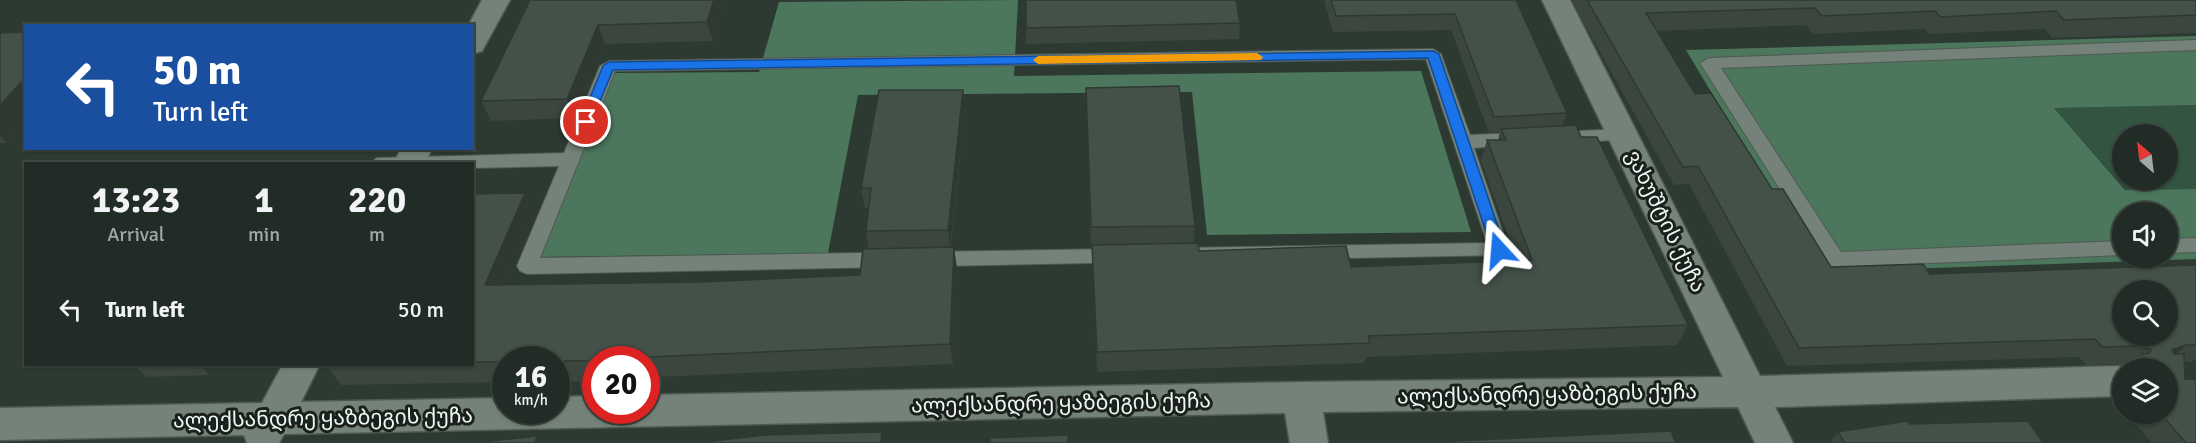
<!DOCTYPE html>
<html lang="en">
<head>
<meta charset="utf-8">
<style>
  :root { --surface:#222c26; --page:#2e3832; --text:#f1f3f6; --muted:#a2a7a7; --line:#3f4843 }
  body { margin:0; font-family:Signika,"Noto Sans Georgian",sans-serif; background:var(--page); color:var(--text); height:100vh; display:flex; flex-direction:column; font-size:22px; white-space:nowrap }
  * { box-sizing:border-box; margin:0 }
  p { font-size:20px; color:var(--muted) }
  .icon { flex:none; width:33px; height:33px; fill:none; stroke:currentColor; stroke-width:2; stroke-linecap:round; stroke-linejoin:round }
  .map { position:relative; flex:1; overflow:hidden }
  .drawer { position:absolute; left:24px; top:162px; width:450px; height:204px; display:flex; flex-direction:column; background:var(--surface); border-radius:0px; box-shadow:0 2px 4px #0004,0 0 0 2px var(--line) }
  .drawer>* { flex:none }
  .guide { position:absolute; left:24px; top:24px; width:450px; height:126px; border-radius:0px; box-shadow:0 2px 4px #0004,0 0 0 2px var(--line); background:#1a4fa0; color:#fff; overflow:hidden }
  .needle { width:39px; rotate:332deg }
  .fabs { position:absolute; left:2112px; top:124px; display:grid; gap:12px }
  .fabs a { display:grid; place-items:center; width:66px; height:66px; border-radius:50%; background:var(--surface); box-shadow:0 2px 4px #0004,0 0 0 2px var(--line); font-size:30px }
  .speed { position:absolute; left:492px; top:346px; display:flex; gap:12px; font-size:30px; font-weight:700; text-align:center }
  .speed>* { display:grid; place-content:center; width:78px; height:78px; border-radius:50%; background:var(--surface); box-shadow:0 2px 4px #0004,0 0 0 2px var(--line); line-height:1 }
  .speed small { font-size:15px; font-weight:400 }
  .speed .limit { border:9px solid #d22; background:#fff; color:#111 }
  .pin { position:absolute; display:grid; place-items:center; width:51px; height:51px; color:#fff; margin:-26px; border:3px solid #fff; border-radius:50%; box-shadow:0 2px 6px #0007 }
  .me { position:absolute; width:66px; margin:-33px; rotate:341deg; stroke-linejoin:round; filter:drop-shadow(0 0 4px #0008) }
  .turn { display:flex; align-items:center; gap:21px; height:126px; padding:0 30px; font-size:27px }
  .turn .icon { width:78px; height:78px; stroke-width:2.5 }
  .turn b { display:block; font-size:42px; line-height:51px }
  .eta { display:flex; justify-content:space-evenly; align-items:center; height:102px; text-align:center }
  .eta b { font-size:36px; font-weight:800; line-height:42px }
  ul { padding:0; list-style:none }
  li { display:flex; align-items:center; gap:18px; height:90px; padding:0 30px }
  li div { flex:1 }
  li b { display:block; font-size:22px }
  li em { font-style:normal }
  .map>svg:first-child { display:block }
</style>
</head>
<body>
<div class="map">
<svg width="2196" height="443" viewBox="0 0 2196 443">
  <rect width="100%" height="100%" fill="#2d3a32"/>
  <path fill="#325440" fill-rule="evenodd" d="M2196 105V189L2126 190 2054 108ZM2122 135H2168V180H2122Z"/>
  <path fill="#4c775d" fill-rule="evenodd" d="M1018 0 1014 76 1421 71 1471 232 1207 235 1192 92 858 95 828 253 537 257 612 73 759 72 779 2Z
    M2196 36V105L2054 108 2125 190 2196 189V259L1819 272 1686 50ZM2122 213H2168V258H2122Z"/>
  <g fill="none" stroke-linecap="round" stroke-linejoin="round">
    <defs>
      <path id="lane" d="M2196 40V50L1721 68 1841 252 2122 241V255L1835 267 1828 265 1700 63 1709 58Z
        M1433 49 1441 54 1470 135 1514 133 1520 135 1523 139 1520 143 1514 145 1474 148 1509 250 1506 255 527 274 520 271 517 266 559 166 472 168V164H368L377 158 564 153 600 66 609 61ZM1426 59 1487 243 540 258 615 71Z
        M1623 129 1632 135 1629 139 1555 144 1549 142 1546 138 1549 134 1555 132Z
        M2196 238V252L2168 253V239Z"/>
      <path id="street" d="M482 0H510L482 51 472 54V26H468Z
        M1542 0H1570L1760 376 2122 366 2131 369H2122V396L1775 407 1793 443H1755L1738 407 1323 412 1328 443H1290L1285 413 284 434 279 443H247L244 435 0 440V408L262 403 283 364H320L301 402 506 398V411H556V397L596 396V411H646V395L1302 382 1723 377Z
        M401 148H432L425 164H394Z"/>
    </defs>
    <use href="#lane" stroke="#4e5952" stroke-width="2"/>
    <use href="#street" stroke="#4e5952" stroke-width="3"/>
    <use href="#lane" fill="#748279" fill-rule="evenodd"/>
    <use href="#street" fill="#748279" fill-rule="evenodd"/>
  </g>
  <path fill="#3a463e" d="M530 0H723L724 2 713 41 605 44 575 118 491 121 481 101Z
    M1324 0H1516L1567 113 1562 126 1581 137 1688 325 1677 345 1366 357 1364 363 1097 372 1092 247H1091L1086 88 1195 226 1194 243 1199 251 1351 267 1517 261 1481 161 1487 140H1498L1500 132 1489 133 1451 30 1333 32Z
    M1571 0H2196V33L2052 38 2044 29 1929 34 1924 29 1813 34 1806 25 1656 31 1695 94 1772 189 1831 267 1930 274 2196 265V358L2192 362H2184L2185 379 2196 443H2152L2127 414H2168V369H2127L2129 366 2122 364 2086 365 2079 357 1787 366 1689 184 1674 185Z
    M1240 23 1239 39 1026 44V28Z
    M26 32V120L6 143H0V33Z
    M965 109 951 247 957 268 953 364 656 377 655 380H646V360H596V381H556V360H506V382L341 385 326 365 472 364V194L535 214 505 285 700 282 860 275 869 249 866 231 868 208H865L861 188Z
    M134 364H216L209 375 146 377Z
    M2122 390V408L2114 399Z
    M1910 424 2043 443H1830L1838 432Z"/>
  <path fill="#2f3932" d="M714 0H723L724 2 713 41 707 22Z
    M598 25 605 44 575 118 567 99Z
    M25 77 26 78V120L6 143 0 136V105Z
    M963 90 965 109 950 249 948 230Z
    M525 193 535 214 496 306 485 285Z
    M954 247 957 268 953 364 950 344Z
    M2186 345 2168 363 2172 350Z
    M647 357 656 377 655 380 646 360Z
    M200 364H216L209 375Z
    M882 432 885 443H881Z
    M537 436 541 443H535Z"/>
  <path fill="#435148" stroke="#2f3932" stroke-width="1.5" fill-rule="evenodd" d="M530 0H714L707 22 598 25 567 99 481 101Z
    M1026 0H1236L1240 23 1026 28Z
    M1331 0H1516L1567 113 1494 117 1455 14 1336 16Z
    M1587 0H2196V15L2064 20 2056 11 1940 17 1935 11 1822 16 1815 8 1646 13 1695 94 1711 93 1772 189H1783L1831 267 1923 264 1930 274 2196 265V345H2186L2172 350 2174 354H2184L2185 379H2196V443H2186L2161 414H2168V369H2142V354L2150 353 2151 350 2139 346 2103 347 2095 339 1799 348 1698 166 1683 167ZM2122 291H2168V336H2122Z
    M26 32V77L0 105V33Z
    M1179 86 1195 226 1091 227 1086 88Z
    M879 90H963L948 230 866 231 871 188H861Z
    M1576 125 1581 137H1597L1688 325 1368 336 1370 343 1097 352 1092 245 1198 243 1199 251 1346 246 1351 267 1532 260 1487 140H1506L1501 129Z
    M525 193 485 285 700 282 860 275 863 249 954 247 950 344 647 357 646 360 556 361V360H506V362H472V194Z
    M1907 421 1910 424 2028 421 2043 443H1845L1838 432Z
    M1671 431 1676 443H1410Z
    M882 432 881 443H696L765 435Z
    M1068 435V443H990V438Z
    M537 436 535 443H472Z"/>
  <path fill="#1a73e8" stroke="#114b97" stroke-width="1.5" d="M1433 51 1439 54 1506 250 1504 253 1499 255 1492 250 1428 58 613 70 590 125 586 126 580 122 603 66 609 62Z"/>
  <path fill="#f59e0b" d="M1257 53 1263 57 1261 60 1038 64 1033 60 1038 56Z"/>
  <g text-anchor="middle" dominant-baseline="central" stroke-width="6" stroke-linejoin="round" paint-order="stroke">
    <g font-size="21" fill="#eff7f2" stroke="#1a201c">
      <text transform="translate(1666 221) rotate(64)">ვახუშტის ქუჩა</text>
      <text transform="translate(1547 394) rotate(-1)">ალექსანდრე ყაზბეგის ქუჩა</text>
      <text transform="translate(1061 403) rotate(-1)">ალექსანდრე ყაზბეგის ქუჩა</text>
      <text transform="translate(323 418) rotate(-1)">ალექსანდრე ყაზბეგის ქუჩა</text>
    </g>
  </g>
</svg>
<div class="fabs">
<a><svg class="needle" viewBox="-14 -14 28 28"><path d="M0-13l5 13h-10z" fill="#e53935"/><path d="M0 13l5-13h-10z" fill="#a2a7a7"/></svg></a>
<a><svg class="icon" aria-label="sound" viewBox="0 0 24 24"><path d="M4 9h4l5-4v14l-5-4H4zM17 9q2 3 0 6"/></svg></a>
<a><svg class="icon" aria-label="search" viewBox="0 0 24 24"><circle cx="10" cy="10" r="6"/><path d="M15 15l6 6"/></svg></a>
<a><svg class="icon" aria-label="layers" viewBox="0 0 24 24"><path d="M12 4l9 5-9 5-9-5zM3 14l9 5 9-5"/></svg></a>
</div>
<div class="speed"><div>16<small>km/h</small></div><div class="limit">20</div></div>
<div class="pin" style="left:586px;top:122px;background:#d93025"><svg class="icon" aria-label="arrive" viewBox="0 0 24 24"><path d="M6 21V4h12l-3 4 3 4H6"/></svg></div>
<svg class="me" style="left:1499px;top:250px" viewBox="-20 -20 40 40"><path d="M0-17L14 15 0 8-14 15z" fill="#1a73e8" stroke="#fff" stroke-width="4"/></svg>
<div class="guide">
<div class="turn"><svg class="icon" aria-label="left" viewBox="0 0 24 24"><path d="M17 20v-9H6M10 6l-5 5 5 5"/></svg><div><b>50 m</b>Turn left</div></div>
</div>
<section class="drawer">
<div class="eta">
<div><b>13:23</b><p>Arrival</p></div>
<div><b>1</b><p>min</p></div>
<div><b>220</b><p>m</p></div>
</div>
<ul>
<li><svg class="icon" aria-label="left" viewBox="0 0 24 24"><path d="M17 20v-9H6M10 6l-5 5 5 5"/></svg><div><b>Turn left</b></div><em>50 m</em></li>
</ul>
</section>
</div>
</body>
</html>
